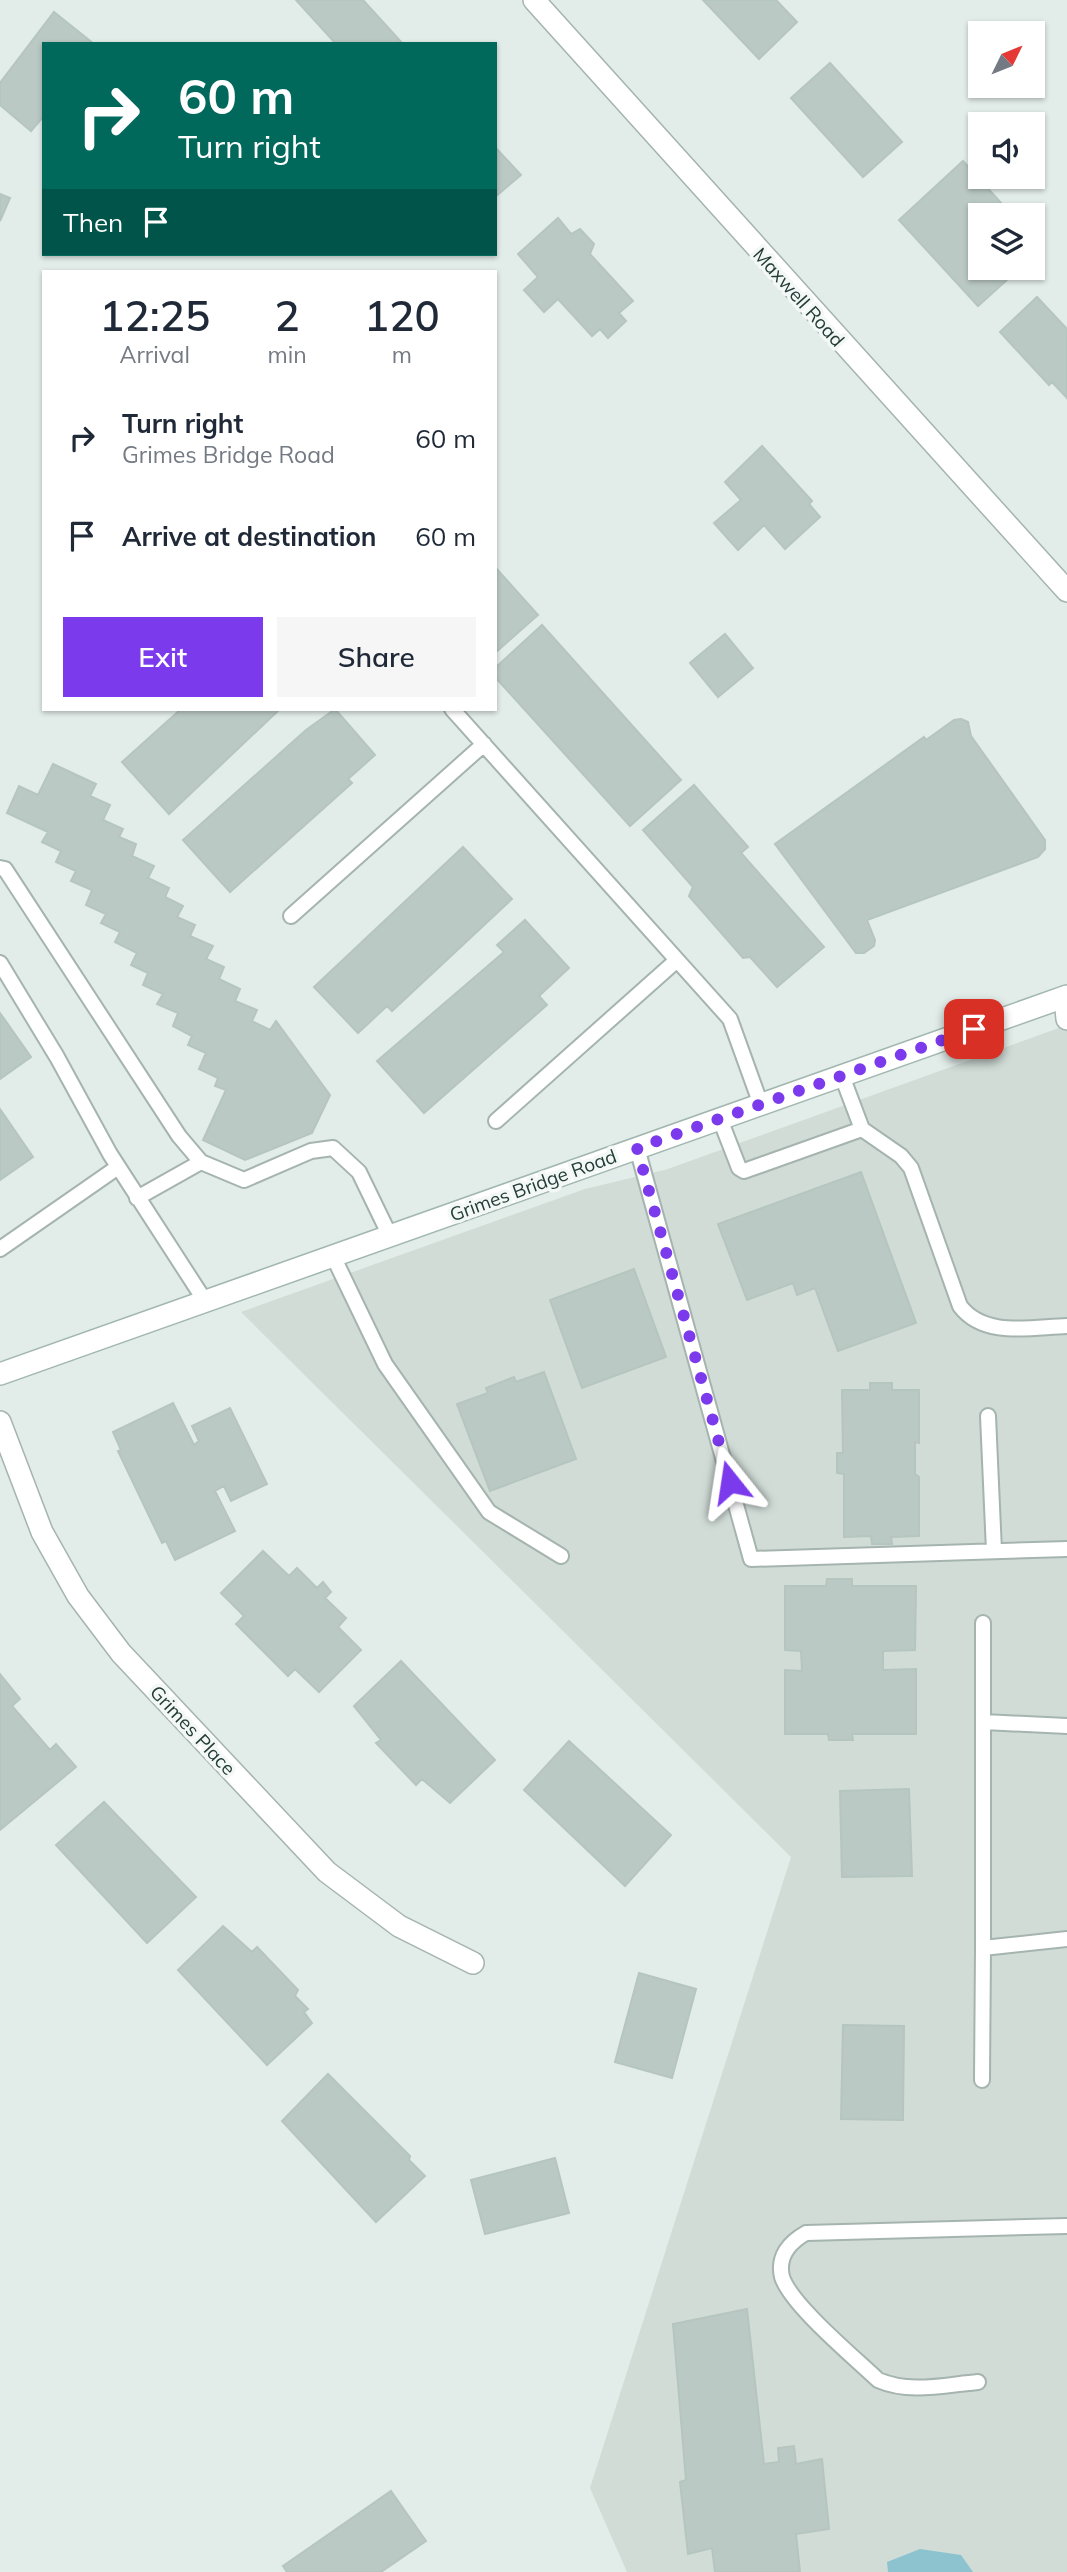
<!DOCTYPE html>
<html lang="en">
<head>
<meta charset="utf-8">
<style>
  :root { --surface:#fff; --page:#f6f6f7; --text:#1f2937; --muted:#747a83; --accent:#7c3aed }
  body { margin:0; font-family:Mulish,sans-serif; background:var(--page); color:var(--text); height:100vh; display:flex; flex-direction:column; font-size:26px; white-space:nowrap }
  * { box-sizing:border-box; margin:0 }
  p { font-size:23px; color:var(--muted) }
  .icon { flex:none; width:38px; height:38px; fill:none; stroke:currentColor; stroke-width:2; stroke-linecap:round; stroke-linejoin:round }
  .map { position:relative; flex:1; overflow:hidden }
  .panel { position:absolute; left:42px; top:270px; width:455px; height:441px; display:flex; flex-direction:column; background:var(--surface); border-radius:0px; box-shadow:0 2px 5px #0004 }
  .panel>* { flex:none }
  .banner { position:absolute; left:42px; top:42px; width:455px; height:214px; border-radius:0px; box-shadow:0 2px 5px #0004; background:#00695c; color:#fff; overflow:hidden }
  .needle { width:46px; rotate:47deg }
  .tools { position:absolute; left:968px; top:21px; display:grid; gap:14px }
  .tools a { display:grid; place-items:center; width:77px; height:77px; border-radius:0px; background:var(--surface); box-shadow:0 2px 5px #0004; font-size:35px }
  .pin { position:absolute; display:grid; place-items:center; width:60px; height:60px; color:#fff; margin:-30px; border-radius:14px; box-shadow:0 4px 10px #0006 }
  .me { position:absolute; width:77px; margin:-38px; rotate:345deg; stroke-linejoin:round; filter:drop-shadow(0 0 5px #0008) }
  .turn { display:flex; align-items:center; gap:24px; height:147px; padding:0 21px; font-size:32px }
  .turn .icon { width:91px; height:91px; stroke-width:2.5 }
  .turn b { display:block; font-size:49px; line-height:60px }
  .then { display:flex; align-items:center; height:66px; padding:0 21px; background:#0003; gap:14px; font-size:26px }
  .eta { display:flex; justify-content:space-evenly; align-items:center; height:119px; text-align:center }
  .eta b { font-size:42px; font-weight:600; line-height:49px }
  .action { display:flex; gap:14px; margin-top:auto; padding:14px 21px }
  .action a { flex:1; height:80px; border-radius:0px; background:var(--accent); color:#fff; font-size:28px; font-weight:600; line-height:80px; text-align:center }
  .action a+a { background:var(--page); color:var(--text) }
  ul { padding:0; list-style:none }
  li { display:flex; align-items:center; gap:21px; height:98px; padding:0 21px }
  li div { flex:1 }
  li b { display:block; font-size:26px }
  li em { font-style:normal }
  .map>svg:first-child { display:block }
</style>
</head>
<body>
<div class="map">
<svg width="1067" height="2572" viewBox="0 0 1067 2572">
  <rect width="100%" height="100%" fill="#e2ece8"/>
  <path fill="#d1dcd7" d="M1067 1025V2572H627L590 2488 791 1857 241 1312 585 1189 668 1169Z"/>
  <path fill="#8cc3cf" d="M920 2549 961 2555 973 2572H888L887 2562Z"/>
  <path fill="#bbc9c4" stroke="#b5c5bf" stroke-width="2" d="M296 0H363L403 44H336Z
    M703 0H776L797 22 759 59Z
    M54 12 94 44H44V116L31 131 0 105V83Z
    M830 63 902 142 863 177 791 98Z
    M495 147 521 175 495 197Z
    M963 161 1012 215H980V268H1020L978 306 899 220Z
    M0 194 10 198 0 221Z
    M558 218 571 234 580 229 594 244 590 254 633 301 619 313 626 321 608 338 600 329 592 336 558 299 544 312 524 290 538 277 518 254Z
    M1032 238 1042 248 1032 256Z
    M1037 297 1067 329V398L1052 382 1049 385 1000 332Z
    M762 446 812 501 809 504 820 517 785 549 764 525 738 550 714 523 741 500 725 482Z
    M495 567 538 615 495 653Z
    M542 625 681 780 630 826 495 677V668Z
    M725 634 753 668 718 697 690 663Z
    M181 709H280L169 814 122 762Z
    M335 709 375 755 348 779 352 783 230 892 183 840 306 730Z
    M961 719 968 722 971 736 1045 840V849L1038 857 867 920 875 940 874 946 864 953H856L775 844 924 737 926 740 954 720Z
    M53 764 96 784 90 796 110 805 103 820 123 829 119 837 136 844 132 856 154 866 148 878 169 888 165 897 183 906 177 917 195 925 190 936 213 946 206 959 224 967 219 979 240 989 235 1001 257 1010 252 1021 270 1030 276 1021 330 1095 312 1133 245 1160 203 1140 226 1090 215 1086 218 1078 199 1069 206 1053 188 1045 192 1036 173 1026 178 1013 157 1004 163 994 143 985 148 973 131 965 137 953 115 942 120 932 101 923 106 914 86 905 92 890 71 881 76 871 56 862 61 851 42 842 48 832 7 813 19 786 38 795Z
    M694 785 748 847 741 853 824 947 777 987 750 957 743 958 689 896 693 887 643 830Z
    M463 847 512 899 392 1011 387 1006 358 1033 314 987Z
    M525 920 569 968 539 996 547 1005 424 1113 377 1061 504 952 497 945Z
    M0 1013 31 1057 0 1079Z
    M0 1109 33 1157 0 1180Z
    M861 1172 916 1323 838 1351 815 1288 797 1295 793 1283 747 1300 718 1224Z
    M634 1269 666 1357 582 1388 550 1300Z
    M544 1372 576 1459 490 1491 457 1404 488 1393 486 1388 514 1377 516 1382Z
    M870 1383H892V1390H919V1443L915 1442V1474L919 1477V1536L891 1537 892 1544H872L871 1536 844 1537V1474L837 1473V1453H843L842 1390H870Z
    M173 1403 194 1445 199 1441 192 1426 230 1408 267 1484 231 1501 224 1486 215 1491 235 1531 175 1560 166 1541 162 1543 118 1451 121 1450 113 1432Z
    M263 1551 289 1576 297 1568 317 1588 323 1582 331 1592 325 1598 346 1618 338 1627 361 1650 319 1692 295 1669 288 1676 236 1624 244 1616 221 1593Z
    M827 1579H852V1586H916L915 1650 883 1651V1670L916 1669V1734H852L853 1740H829L828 1734H785V1670L802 1671 801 1651 785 1650V1586H826Z
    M401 1661 495 1760 450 1803 422 1779 416 1785 376 1743 381 1740 354 1706Z
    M0 1674 20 1699 12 1706 50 1750 56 1744 76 1767 0 1830Z
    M569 1741 671 1835 625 1886 524 1790Z
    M909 1789 912 1876 842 1877 840 1791Z
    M104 1802 196 1897 147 1943 56 1845Z
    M223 1926 252 1952 257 1947 298 1990 295 1996 308 2009 304 2012 312 2023 267 2065 178 1970Z
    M639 1973 696 1989 672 2078 615 2062Z
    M843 2025 904 2026 903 2120 841 2119Z
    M328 2074 410 2156 409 2160 425 2176 376 2222 282 2121Z
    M555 2158 569 2213 485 2234 471 2180Z
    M747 2309 764 2464 779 2462 778 2448 794 2446 796 2464 822 2459 829 2529 796 2534 800 2572H715L712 2548 688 2554 680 2482 686 2480 673 2324Z
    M391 2491 426 2541 381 2572H287L283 2566Z"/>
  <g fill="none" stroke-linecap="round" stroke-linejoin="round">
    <defs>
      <path id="lane" d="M452 709 730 1019 761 1105
        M0 868 5 869 179 1136 201 1162 244 1180 311 1151 333 1148 359 1172 390 1236
        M291 916 484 744
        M0 963 57 1057 110 1154 205 1301
        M720 1119 739 1168 744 1171 862 1129 842 1076
        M496 1121 677 960
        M862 1129 901 1156 911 1168 960 1306C984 1338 1031 1327 1067 1326
        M637 1148 751 1559 1067 1549
        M137 1198 201 1162
        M0 1249 118 1167
        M333 1256 385 1364 489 1512 561 1556
        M988 1416 994 1551
        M984 1722 1067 1726
        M983 1948V1623
        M982 2080 983 1948 1067 1939
        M978 2382C944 2385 910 2394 878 2380 855 2358 791 2305 782 2277 777 2256 790 2242 806 2233L1067 2226"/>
      <path id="street" d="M534 0 1067 591
        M1065 997 1067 1019
        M0 1422 42 1532 78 1596 121 1653 327 1872 399 1926 473 1963"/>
      <path id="secondary" d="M0 1374 1067 996"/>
    </defs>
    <use href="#lane" stroke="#a5b4af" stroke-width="18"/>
    <use href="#street" stroke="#a5b4af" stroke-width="24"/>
    <use href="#secondary" stroke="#a1b7b0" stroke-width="24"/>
    <use href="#lane" stroke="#fff" stroke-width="14"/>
    <use href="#street" stroke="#fff" stroke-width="21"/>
    <use href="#secondary" stroke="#fff" stroke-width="21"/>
  </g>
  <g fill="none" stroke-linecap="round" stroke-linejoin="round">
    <path stroke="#7c3aed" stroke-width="12" stroke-dasharray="0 21.6" d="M730 1482 637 1148 974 1029"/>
  </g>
  <g text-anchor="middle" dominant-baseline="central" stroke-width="7" stroke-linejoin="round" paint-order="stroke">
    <g font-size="19" fill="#233c36" stroke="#f3f8f6">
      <text transform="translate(799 297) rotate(48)">Maxwell Road</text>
      <text transform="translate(533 1185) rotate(-20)">Grimes Bridge Road</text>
      <text transform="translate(193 1730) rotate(47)">Grimes Place</text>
    </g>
  </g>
</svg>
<div class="tools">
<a><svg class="needle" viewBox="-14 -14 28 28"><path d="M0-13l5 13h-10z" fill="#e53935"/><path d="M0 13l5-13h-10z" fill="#747a83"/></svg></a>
<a><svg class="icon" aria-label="sound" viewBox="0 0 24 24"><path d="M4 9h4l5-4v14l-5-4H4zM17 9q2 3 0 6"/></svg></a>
<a><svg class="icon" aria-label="layers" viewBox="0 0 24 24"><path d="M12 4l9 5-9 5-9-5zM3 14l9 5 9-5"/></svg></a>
</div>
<div class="pin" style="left:974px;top:1029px;background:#d93025"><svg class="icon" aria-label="arrive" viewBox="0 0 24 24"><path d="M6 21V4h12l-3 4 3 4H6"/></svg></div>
<svg class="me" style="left:730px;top:1482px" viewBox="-20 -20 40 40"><path d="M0-17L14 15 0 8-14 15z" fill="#7c3aed" stroke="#fff" stroke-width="4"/></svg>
<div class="banner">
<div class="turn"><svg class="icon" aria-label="right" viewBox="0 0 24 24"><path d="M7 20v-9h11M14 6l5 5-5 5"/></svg><div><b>60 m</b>Turn right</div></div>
<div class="then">Then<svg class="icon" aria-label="arrive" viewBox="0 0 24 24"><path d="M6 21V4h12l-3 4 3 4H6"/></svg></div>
</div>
<section class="panel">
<div class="eta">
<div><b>12:25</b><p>Arrival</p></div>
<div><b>2</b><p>min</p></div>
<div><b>120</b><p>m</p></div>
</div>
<ul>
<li><svg class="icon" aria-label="right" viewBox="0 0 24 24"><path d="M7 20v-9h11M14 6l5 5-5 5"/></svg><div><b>Turn right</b><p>Grimes Bridge Road</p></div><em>60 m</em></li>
<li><svg class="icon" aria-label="arrive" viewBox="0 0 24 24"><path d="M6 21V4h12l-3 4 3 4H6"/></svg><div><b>Arrive at destination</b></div><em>60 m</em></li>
</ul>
<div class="action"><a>Exit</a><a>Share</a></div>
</section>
</div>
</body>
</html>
